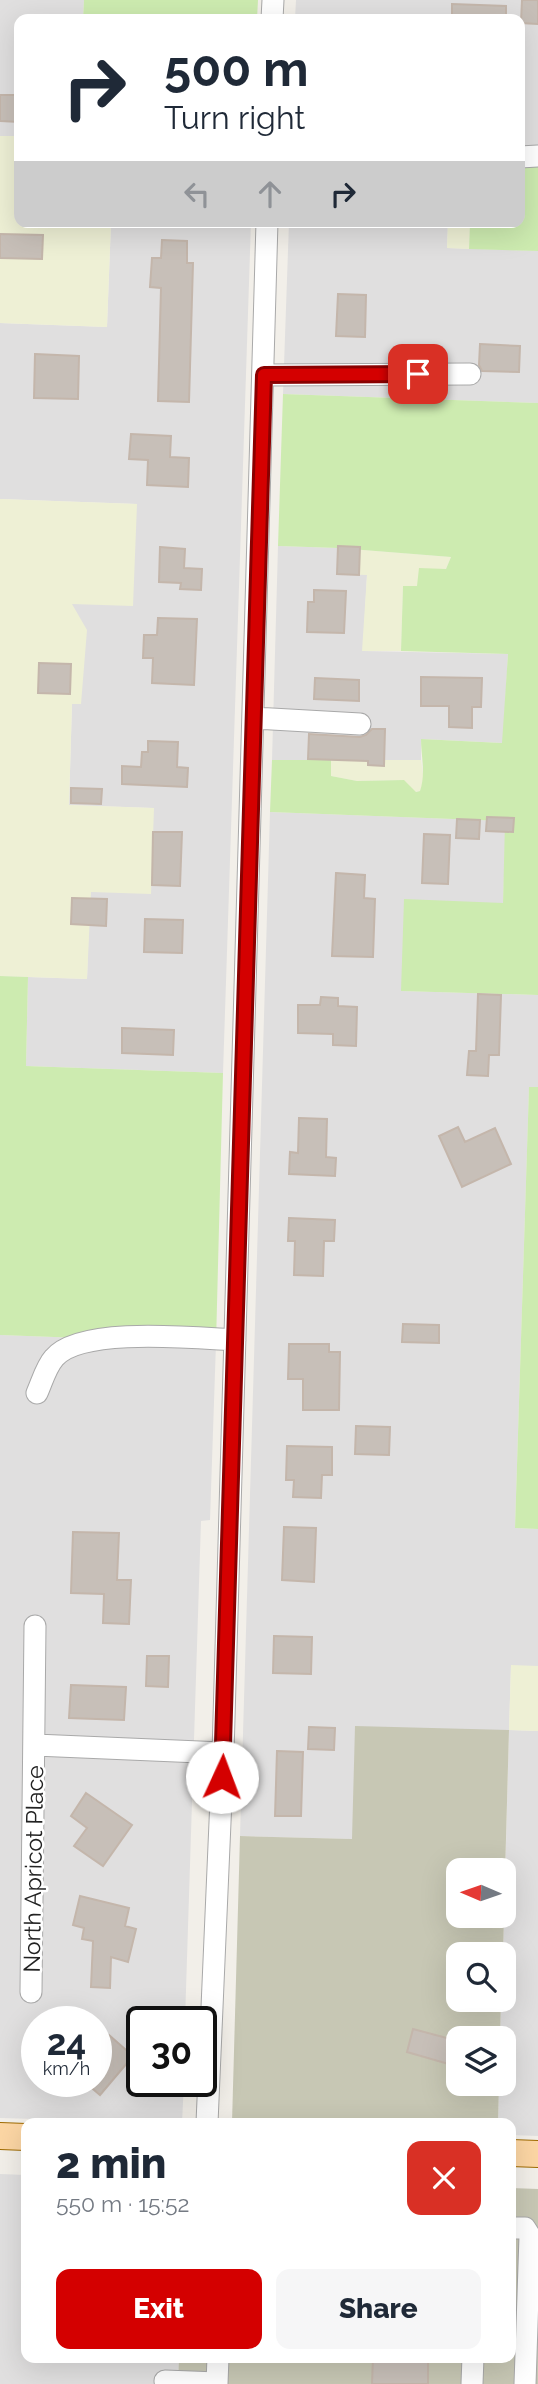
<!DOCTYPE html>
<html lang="en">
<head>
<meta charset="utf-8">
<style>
  :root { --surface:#fff; --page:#f6f6f7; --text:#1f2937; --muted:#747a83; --accent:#d40000 }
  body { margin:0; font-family:Raleway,sans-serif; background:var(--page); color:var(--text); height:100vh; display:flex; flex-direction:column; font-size:26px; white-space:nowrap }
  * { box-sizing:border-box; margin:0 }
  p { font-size:23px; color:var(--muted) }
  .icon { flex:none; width:38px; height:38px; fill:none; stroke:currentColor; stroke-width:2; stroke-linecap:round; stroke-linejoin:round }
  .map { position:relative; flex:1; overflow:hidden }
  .drawer { position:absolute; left:21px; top:2118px; width:495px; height:245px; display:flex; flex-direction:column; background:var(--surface); border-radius:14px; box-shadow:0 7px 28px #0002 }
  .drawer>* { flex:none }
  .banner { position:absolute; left:14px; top:14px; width:511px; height:214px; border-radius:14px; box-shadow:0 7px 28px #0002; background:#fff; color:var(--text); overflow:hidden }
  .needle { width:46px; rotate:272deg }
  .buttons { position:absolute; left:446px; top:1858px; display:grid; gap:14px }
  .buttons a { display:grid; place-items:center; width:70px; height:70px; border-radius:14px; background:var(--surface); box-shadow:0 7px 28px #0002; font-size:35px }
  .speed { position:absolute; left:21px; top:2006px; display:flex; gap:14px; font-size:35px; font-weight:700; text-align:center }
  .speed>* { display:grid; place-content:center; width:91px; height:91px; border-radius:50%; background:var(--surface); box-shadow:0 7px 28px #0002; line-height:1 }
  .speed small { font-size:18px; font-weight:400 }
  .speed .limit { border:4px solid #111; border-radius:10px; background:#fff; color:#111 }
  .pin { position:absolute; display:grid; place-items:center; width:60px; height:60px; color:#fff; margin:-30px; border-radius:14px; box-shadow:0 4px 10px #0006 }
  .me { position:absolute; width:77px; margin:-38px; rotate:2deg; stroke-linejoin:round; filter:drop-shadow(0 0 5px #0008) }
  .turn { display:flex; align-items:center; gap:24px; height:147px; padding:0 35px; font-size:32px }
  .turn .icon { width:91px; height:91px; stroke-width:2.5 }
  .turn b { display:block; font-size:49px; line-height:60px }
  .lanes { display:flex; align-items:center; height:66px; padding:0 35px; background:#0003; justify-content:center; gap:35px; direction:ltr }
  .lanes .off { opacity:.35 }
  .round { display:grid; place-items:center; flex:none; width:74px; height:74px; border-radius:14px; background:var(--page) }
  .summary { display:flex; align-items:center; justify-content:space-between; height:119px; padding:0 35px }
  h1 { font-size:42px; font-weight:800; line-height:52px }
  .button { display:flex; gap:14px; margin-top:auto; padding:14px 35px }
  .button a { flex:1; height:80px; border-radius:14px; background:var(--accent); color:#fff; font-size:28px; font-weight:800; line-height:80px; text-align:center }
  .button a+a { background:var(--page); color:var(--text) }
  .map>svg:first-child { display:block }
</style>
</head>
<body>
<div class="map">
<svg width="538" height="2384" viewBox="0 0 538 2384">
  <rect width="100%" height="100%" fill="#f2efe9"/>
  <path fill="#e0dfdf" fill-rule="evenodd" d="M0 0H84L83 19H19V136H0Z
    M296 0H538V166L520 165V19H295Z
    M111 222H251L223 1073 26 1066 28 977 87 979 90 891 153 808 69 805 72 704H80L71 604 137 504 0 499V323L107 327Z
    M289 222H448L447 248 538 251V403L283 394Z
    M278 546 338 548 367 575 363 651 508 654 503 743 421 739V760H272Z
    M270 812 506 821 503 903 402 991 538 995V1087L529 1088 515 1528 538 1529V1666H511L509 1730 538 1731V2136L511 2135V2123H498L499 2084H504V2039H500L501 2000H504L503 1955 509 1730 352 1839 240 1836Z
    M0 1335 216 1343 210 1520 201 1521 185 2021H142V2081H184L182 2123 0 2118ZM37 2021H96V2081H37Z
    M0 2174 26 2175V2357H179L178 2384H0Z"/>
  <path fill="#c7c7b4" d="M355 1726 509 1730 504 1911V1871H458V1916H504L503 1955H458V2000H501L500 2039H458V2084H499L498 2123H232L240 1836 352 1839Z
    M511 2188 538 2189V2384H178L179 2357H511Z"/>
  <path fill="#eef0d5" d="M0 136H19V222H111L107 327 0 323Z
    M448 222H470L469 249 447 248Z
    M0 499 137 504 133 606 72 604 87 630 81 704H72L69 805 154 808 151 894 91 892 87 979 0 976Z
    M338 548 451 557 446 569 418 586H403L401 651H362L367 575 338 574Z
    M331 760H421L424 781 420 791 415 792 403 780 357 781 331 776Z
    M511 1665 538 1666V1731L509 1730Z"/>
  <path fill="#cdebb0" d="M84 0H258L257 19H83Z
    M520 165 538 166V251L469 249 470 222H520Z
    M283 394 538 403V995L401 991 404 899 503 903 505 821 270 812 272 760H331V776L357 781 404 780 416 792 420 791C426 774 421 756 421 739L502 743 508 654 401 651 403 586H417L419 568 446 569 451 557 338 548 278 546Z
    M0 976 28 977 26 1066 223 1073 216 1343 0 1335Z
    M529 1087H538V1529L515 1528Z"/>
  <path fill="#c7bfb8" stroke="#c4b6ab" stroke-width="2" d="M522 0H538V24L521 23Z
    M452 4 506 6V19H452Z
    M0 95H19V122L0 121Z
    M0 234 43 235 42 259 0 258Z
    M162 240 187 241V263H193L189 402 158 401 161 288 150 287 152 258H161Z
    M338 294 366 295 365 337 336 336Z
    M480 344 520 346 519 372 482 371 479 365Z
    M35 354 79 356 78 399 34 398Z
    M131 434 171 436 170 457 189 458 188 487 147 485 148 460 129 459Z
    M338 546 360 547 359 575 337 574Z
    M160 547 185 549 184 568 202 569 201 590 180 589 181 583 159 582Z
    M314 590 346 591 344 633 307 632 308 602H314Z
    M158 618 197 619 194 685 152 683 153 658H143L144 635H157Z
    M39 663 71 664 70 694 38 693Z
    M421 677 482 678 481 707H472V728L449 727V706H421Z
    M315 678 359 680V701L314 699Z
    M372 729H385L384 766 368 765V761L308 759 309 734 360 737 366 735Z
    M148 741 178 742 177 767 188 768 187 787 122 784V766L141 767 142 752H148Z
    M71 788 102 789 101 804 71 803Z
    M487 817 514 818 513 832 486 831Z
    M457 819 480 820 479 839 456 838Z
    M153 832H182L180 886 152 885Z
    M424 834 450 835 448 884 422 883Z
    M336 873 365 875 364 898 375 899 373 957 332 956Z
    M72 898 107 899 106 926 71 924Z
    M145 919 183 920 182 953 144 952Z
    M478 994 501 995 499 1055H489L488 1076 467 1075 469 1051H476Z
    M321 997 338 998V1006L357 1007 356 1046 333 1045V1034L298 1033V1005H320Z
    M122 1028 174 1030 173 1055 122 1053Z
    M299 1118 327 1119 326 1157 336 1158 335 1176 289 1174 290 1152 298 1153Z
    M458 1127 465 1142 495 1128 511 1164 462 1187 439 1136Z
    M289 1218 335 1220 334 1241H324L323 1276 294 1275 295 1241H288Z
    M403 1324 439 1325V1343L402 1342Z
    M289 1344H329V1352H340L339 1410H303V1379H288Z
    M356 1426 390 1427 389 1455 355 1454Z
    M287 1446 332 1447V1475H322L321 1498 293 1497 294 1480H286Z
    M284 1527 316 1528 314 1582 282 1580Z
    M73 1532 119 1533 117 1580H131L129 1624 103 1623 104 1594 71 1593Z
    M274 1636 312 1637 311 1674 273 1673Z
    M147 1656H169L168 1687 146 1686Z
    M71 1685 126 1687 124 1720 69 1718Z
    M309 1727 335 1728 334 1750 308 1749Z
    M277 1751 303 1752 301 1816H275Z
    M86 1793 132 1825 103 1866 74 1846 87 1828 71 1816Z
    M80 1896 129 1908 125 1926 136 1929 128 1962 111 1957 110 1988 91 1987 93 1941 82 1939 84 1928 73 1925Z
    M413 2029 458 2041 452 2065 407 2052Z
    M109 2035 133 2056 100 2095 87 2084 90 2081H96V2050Z
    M373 2357H428V2384H372Z"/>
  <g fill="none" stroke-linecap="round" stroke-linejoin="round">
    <defs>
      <path id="minor" d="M272 19 273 0
        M520 157 538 156
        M264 375 470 374
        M254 718 360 724
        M37 1393C42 1382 46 1367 54 1358 80 1326 196 1338 235 1340
        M35 1745 223 1753
        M31 1992 35 1626
        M207 2123 223 1753 267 222
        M511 2228H525L530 2236 525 2384
        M165 2381 217 2383
        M217 2384 218 2357
        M472 2384 473 2357"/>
      <path id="major" d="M0 2136 26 2137
        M511 2153 538 2154"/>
    </defs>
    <use href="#minor" stroke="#a9a9a9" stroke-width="23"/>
    <use href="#major" stroke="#a06b00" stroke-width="28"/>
    <use href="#minor" stroke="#fff" stroke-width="21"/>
    <use href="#major" stroke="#fcd6a4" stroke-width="26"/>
  </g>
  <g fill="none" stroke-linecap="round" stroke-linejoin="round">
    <defs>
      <path id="route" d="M222 1777 264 375 418 374"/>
    </defs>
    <use href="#route" stroke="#8a0000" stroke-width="18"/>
    <use href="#route" stroke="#d40000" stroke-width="12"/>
  </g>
  <g text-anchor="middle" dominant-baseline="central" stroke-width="5" stroke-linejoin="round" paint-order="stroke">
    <g font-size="23" fill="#222" stroke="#fff">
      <text transform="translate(33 1869) rotate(-89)">North Apricot Place</text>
    </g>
  </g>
</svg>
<div class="buttons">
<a><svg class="needle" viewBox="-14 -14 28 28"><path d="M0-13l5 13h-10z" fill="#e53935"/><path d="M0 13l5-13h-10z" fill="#747a83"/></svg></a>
<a><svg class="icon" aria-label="search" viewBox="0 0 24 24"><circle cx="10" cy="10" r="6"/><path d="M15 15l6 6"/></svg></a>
<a><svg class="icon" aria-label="layers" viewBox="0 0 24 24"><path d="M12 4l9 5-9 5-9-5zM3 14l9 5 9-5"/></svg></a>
</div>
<div class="speed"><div>24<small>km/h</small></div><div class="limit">30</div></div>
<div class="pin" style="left:418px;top:374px;background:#d93025"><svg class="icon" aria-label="arrive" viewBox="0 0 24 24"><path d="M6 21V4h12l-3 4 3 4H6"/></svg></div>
<svg class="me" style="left:222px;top:1777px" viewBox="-20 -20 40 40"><circle r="19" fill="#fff"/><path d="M0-13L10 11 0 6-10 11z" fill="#d40000"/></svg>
<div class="banner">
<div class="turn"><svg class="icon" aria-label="right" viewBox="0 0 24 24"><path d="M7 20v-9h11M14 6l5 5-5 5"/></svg><div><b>500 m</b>Turn right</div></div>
<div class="lanes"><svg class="icon off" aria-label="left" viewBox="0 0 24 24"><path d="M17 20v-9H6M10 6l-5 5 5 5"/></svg><svg class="icon off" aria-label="ahead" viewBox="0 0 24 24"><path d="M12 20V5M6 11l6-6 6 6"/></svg><svg class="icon" aria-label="right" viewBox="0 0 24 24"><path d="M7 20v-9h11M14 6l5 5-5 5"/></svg></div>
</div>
<section class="drawer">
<div class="summary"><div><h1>2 min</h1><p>550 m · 15:52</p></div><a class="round" style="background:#d93025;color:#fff"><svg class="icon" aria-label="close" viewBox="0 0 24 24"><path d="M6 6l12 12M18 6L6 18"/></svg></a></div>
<div class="button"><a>Exit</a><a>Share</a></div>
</section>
</div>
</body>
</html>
